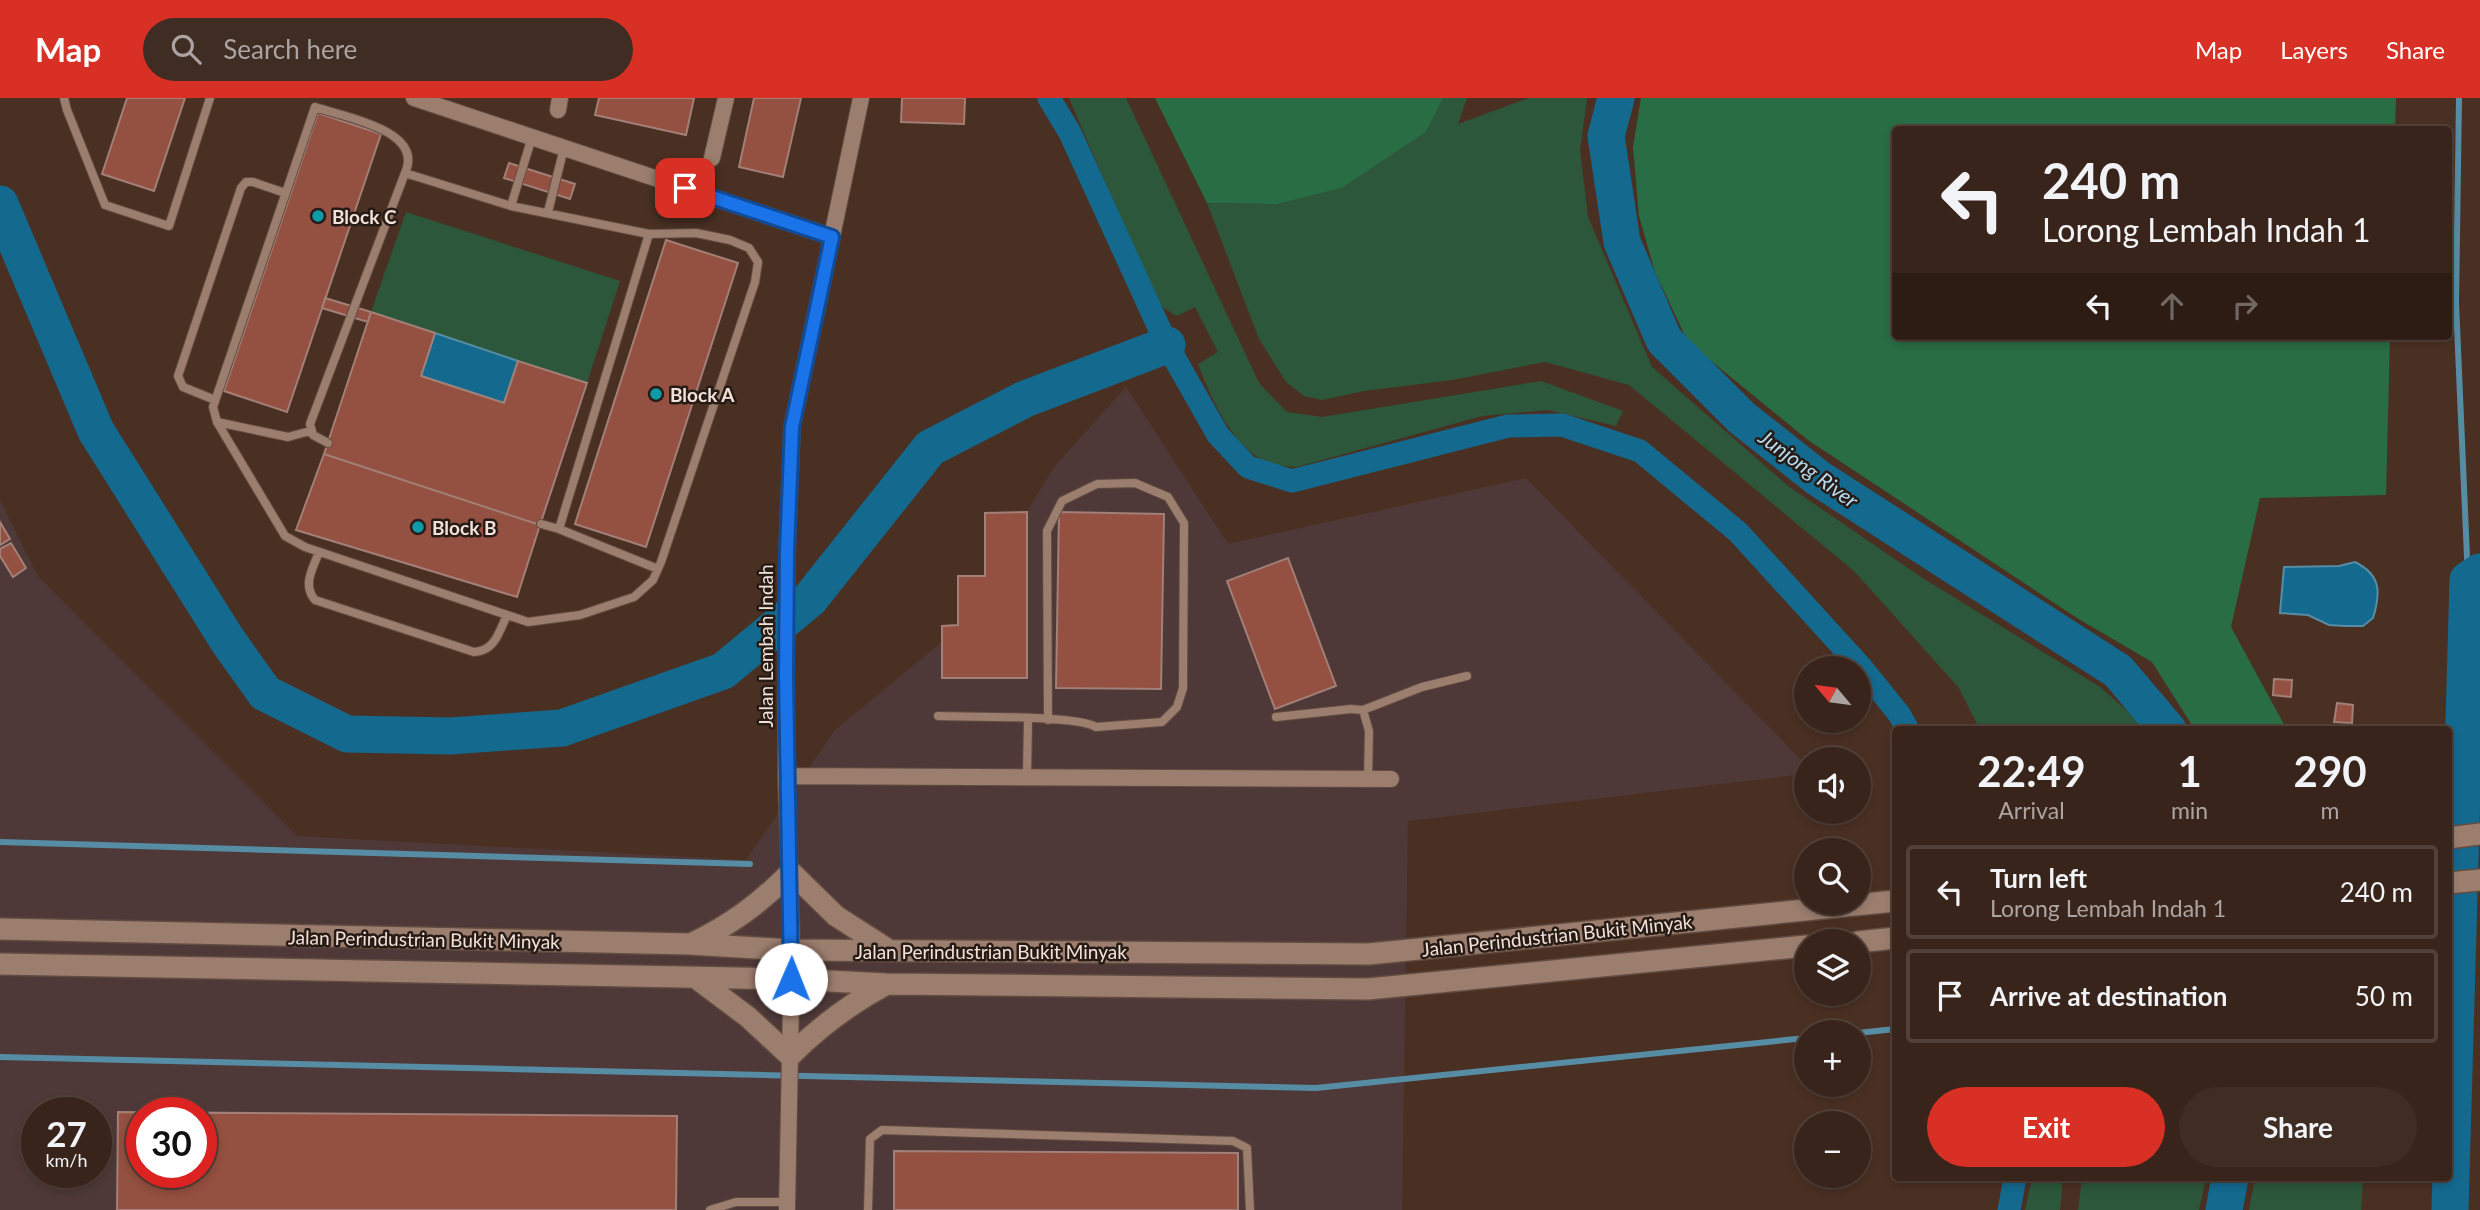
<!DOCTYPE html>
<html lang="en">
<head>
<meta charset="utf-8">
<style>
  :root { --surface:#38241a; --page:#3f2c23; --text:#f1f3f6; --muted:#aba4a2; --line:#524139; --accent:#d93025 }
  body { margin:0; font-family:Lato,sans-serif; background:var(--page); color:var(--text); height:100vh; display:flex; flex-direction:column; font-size:26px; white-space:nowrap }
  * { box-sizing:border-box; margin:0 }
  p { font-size:23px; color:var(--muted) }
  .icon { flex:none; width:38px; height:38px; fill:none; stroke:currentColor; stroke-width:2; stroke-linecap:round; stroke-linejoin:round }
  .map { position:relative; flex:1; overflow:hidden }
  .drawer { position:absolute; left:1892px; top:628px; width:560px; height:455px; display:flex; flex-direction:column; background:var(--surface); border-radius:7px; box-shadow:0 4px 10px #0003,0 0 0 2px var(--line) }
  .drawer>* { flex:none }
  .hud { position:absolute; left:1892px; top:28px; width:560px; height:214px; border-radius:7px; box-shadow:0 4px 10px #0003,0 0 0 2px var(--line); background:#38241a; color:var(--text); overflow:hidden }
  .needle { width:46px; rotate:299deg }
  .controls { position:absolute; left:1794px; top:558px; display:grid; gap:14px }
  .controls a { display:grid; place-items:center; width:77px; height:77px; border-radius:50%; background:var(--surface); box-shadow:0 4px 10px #0003,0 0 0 2px var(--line); font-size:35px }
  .speed { position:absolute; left:21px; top:999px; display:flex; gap:14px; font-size:35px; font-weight:700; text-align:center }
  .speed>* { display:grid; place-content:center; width:91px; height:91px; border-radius:50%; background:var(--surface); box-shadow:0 4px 10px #0003,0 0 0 2px var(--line); line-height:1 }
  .speed small { font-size:18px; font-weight:400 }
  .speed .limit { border:10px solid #d22; background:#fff; color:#111 }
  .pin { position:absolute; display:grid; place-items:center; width:60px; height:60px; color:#fff; margin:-30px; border-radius:14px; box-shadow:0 4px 10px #0006 }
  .me { position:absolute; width:77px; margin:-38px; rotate:1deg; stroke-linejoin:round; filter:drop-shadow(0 0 5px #0008) }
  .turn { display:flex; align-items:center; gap:24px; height:147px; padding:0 35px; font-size:32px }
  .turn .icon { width:91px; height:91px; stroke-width:2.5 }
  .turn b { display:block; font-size:49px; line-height:60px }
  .lanes { display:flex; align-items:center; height:66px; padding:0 35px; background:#0003; justify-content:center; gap:35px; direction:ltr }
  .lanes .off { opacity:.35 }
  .eta { display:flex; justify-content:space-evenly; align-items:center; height:119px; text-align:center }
  .eta b { font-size:42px; font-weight:700; line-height:49px }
  .button { display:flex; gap:14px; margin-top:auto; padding:14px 35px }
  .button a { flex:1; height:80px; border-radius:42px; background:var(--accent); color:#fff; font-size:28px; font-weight:700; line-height:80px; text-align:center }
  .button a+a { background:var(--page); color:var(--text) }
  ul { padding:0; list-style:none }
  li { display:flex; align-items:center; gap:21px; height:94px; margin:0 14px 10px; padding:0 21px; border:4px solid var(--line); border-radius:7px }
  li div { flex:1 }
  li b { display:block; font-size:26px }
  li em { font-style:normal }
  header { display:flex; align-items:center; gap:42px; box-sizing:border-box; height:98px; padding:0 35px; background:var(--accent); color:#fff }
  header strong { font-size:33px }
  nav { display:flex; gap:38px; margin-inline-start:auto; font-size:24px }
  .search { width:490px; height:63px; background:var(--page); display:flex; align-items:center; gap:18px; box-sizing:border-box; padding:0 24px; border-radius:38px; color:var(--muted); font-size:26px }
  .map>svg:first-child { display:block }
</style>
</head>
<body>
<header>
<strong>Map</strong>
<div class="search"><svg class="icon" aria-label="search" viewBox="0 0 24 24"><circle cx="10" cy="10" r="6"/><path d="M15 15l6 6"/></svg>Search here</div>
<nav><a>Map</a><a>Layers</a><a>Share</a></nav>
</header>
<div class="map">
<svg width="2480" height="1112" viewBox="0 0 2480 1112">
  <rect width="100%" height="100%" fill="#4a3023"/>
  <path fill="#4e3938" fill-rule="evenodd" d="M1126 289 1228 446 1526 380 1806 667V676L1408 723 1402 1112H0V402L37 477 297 738 746 762 835 632 955 533 1054 369ZM37 1015H96V1074H37ZM142 1015H201V1074H142Z"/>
  <path fill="#2c573b" d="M1069 0H1126L1259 285 1287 314 1322 319 1541 283 1623 313 1616 328 1548 312 1482 318 1297 369C1289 368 1278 368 1270 365 1233 352 1211 300 1198 266L1218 254 1195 209 1177 218 1157 206Z
    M1443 0H1467L1458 26 1529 0H1587L1580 52 1588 119 1652 269 1788 388 1921 479 2100 589 2149 632H1980L1959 590 1854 473 1629 287 1545 264 1452 282 1364 293 1322 302 1304 298 1286 284 1259 241 1207 105 1278 106 1342 90 1426 34Z
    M406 114 620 183 587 285 371 214Z
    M2032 1080H2063L2060 1112H2025Z
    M2082 1080H2206L2199 1112H2078Z
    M2363 1080 2361 1112H2249L2255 1081Z"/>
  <path fill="#286d44" d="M1155 0H1443L1426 34 1342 90 1278 106 1207 105Z
    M1641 0H2396L2395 31 1895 32V238H2390L2386 397 2260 400 2231 529 2287 632H2195L2152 564 2077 520 1808 342 1688 244 1655 174 1639 118 1633 49Z"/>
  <path fill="#14698e" stroke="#578da4" stroke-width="2" d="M435 235 518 263 504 305 421 278Z
    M2355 464C2381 477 2381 494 2373 520L2363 528H2345L2329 527 2308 517 2280 515 2284 469 2339 468Z"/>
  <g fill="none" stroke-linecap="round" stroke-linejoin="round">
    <path stroke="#578da4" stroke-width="6" d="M2459 0 2456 205 2468 482
      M0 744 750 766
      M1858 935 1895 931
      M0 959 1316 990 1806 940"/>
    <path stroke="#14698e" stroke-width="23" d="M1049 0 1070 35 1167 247 1218 337 1248 369 1292 383 1508 328 1562 327 1640 353 1738 434 1861 569 1899 616 1908 632
      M2009 1112 2015 1080"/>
    <path stroke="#14698e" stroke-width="37" d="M1616 0 1606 38 1622 144 1664 242 1742 320 1818 380 2118 573 2168 632
      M0 106 96 333 228 543 265 595 347 636 450 638 562 630 723 573 810 501 930 350 1025 301 1167 247
      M2224 1112 2230 1080
      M2450 1112 2468 482 2480 474"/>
  </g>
  <path fill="#945040" stroke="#a27f77" stroke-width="2" fill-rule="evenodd" d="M127 0H185L154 93 102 76Z
    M599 0H694L686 37 595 17Z
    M754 0H801L783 79 739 69Z
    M902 0H965L964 26 901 24Z
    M318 15 381 36 287 314 224 293Z
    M509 65 575 86 570 101 504 80Z
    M666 142 738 165 646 449 575 426Z
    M325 200 371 214 368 224 322 210Z
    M371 214 435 235 421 278 504 305 518 263 587 285 540 427 324 356Z
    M324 356 540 427 517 499 296 432Z
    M1027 414V580H942V528L958 527V478H985V415Z
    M1059 414 1164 416 1161 591 1056 590Z
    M0 424 10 441 0 447Z
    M11 445 26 470 13 479 0 458V451Z
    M1288 460 1336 588 1275 611 1227 483Z
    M2274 581 2292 582 2291 599 2273 597Z
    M2337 605 2353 607 2352 625 2334 624Z
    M118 1014 677 1018 676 1112H117ZM142 1015H201V1074H142Z
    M894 1053 1238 1055V1112H894Z"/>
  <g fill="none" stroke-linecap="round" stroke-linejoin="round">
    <defs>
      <path id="service" d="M64 0 67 12 105 107 169 128 210 0
        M511 108 532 39
        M548 114 564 50
        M215 302 183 289 178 278 241 90 246 84H253L285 95
        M217 324 288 339 310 333
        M328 345 313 337 310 326 405 75C425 32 344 19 315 9L213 309 217 324 285 438 305 449 528 524 580 517 634 499 653 482 661 464 755 184 758 164 749 150 730 142 696 135 649 136 511 108 405 75
        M541 426 559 431 649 136
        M559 431 658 471
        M319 454C313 470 302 487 315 502L474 554C495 553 499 534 507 517
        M1363 612 1422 589 1467 578
        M938 618C967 619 1077 617 1096 629L1162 624 1177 609 1183 590 1184 425 1168 399 1135 385 1097 386 1062 403 1047 433 1048 622
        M1276 619 1351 611 1363 612 1369 633 1368 681
        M1027 678 1028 621
        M710 1112 736 1104H788
        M868 1112 870 1041 882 1032 1233 1043 1247 1050 1250 1112"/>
      <path id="minor" d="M414 0 832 139
        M558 12 560 0
        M712 60 726 0
        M786 678 1391 681
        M787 1112 792 852 786 678V577L787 455 792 329 861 0"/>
      <path id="secondary" d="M2448 740 2480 736
        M2448 785 2480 782
        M0 831 689 846 792 852 1369 856 1895 803
        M1858 844 1895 840
        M691 846C732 826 759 806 791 774L836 818 889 852
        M0 866 791 881 886 886 1368 891 1806 848
        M696 880 748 919 790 958C819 929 848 907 885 887"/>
    </defs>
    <use href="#service" stroke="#624c40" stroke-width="10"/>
    <use href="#minor" stroke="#624c40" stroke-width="18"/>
    <use href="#secondary" stroke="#624c40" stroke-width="24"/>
    <use href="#service" stroke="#9c7e6e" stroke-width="8"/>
    <use href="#minor" stroke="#9c7e6e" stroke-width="16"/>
    <use href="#secondary" stroke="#9c7e6e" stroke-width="21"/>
  </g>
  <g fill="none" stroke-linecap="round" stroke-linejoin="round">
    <defs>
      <path id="route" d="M685 90 832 139 792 329 787 454 786 578 791 881"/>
    </defs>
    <use href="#route" stroke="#114b97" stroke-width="18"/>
    <use href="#route" stroke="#1a73e8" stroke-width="12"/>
  </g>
  <g fill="#0f9aa8" stroke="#271b15" stroke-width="2.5">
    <circle cx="318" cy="118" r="7"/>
    <circle cx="656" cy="296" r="7"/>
    <circle cx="418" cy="429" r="7"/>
  </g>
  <g text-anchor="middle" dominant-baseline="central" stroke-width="5" stroke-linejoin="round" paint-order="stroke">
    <g font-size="19" font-weight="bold" fill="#f3e2d9" stroke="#271b15" text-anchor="start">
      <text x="332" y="118">Block C</text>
      <text x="670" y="296">Block A</text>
      <text x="432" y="429">Block B</text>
    </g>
    <g font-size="19" fill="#f3e2d9" stroke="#271b15">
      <text transform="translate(765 548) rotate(-90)">Jalan Lembah Indah</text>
      <text transform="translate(1557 837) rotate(-6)">Jalan Perindustrian Bukit Minyak</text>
      <text transform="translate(424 841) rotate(1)">Jalan Perindustrian Bukit Minyak</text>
      <text x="991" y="853">Jalan Perindustrian Bukit Minyak</text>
    </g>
    <g font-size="21" font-style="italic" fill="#b7dcf2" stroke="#271b15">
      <text transform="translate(1809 370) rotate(36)">Junjong River</text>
    </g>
  </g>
</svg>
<div class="controls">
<a><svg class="needle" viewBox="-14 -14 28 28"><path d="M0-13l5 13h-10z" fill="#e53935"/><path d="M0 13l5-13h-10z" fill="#aba4a2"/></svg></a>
<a><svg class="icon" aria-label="sound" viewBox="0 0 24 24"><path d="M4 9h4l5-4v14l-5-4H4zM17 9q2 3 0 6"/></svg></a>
<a><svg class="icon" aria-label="search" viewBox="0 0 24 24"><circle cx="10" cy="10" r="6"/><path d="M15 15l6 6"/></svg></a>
<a><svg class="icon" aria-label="layers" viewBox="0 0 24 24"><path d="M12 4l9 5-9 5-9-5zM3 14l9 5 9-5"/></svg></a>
<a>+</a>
<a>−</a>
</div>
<div class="speed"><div>27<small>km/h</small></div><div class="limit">30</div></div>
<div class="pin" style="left:685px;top:90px;background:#d93025"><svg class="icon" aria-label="arrive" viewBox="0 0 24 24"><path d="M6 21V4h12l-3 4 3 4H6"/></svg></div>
<svg class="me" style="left:791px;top:881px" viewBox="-20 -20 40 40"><circle r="19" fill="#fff"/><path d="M0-13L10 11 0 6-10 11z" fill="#1a73e8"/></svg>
<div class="hud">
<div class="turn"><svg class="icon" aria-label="left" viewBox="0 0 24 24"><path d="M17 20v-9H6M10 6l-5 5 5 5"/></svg><div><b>240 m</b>Lorong Lembah Indah 1</div></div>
<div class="lanes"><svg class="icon" aria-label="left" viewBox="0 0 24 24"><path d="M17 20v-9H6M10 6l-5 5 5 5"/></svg><svg class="icon off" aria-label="ahead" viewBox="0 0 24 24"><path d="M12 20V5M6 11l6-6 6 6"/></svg><svg class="icon off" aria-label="right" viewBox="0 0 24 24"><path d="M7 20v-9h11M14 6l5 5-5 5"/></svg></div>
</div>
<section class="drawer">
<div class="eta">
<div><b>22:49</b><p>Arrival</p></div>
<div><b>1</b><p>min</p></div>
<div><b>290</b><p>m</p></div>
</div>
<ul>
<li><svg class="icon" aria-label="left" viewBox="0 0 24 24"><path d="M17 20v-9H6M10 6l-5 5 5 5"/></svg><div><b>Turn left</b><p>Lorong Lembah Indah 1</p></div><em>240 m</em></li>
<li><svg class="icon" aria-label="arrive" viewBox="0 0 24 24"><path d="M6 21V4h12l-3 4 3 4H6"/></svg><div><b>Arrive at destination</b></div><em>50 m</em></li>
</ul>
<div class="button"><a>Exit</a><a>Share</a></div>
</section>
</div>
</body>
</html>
